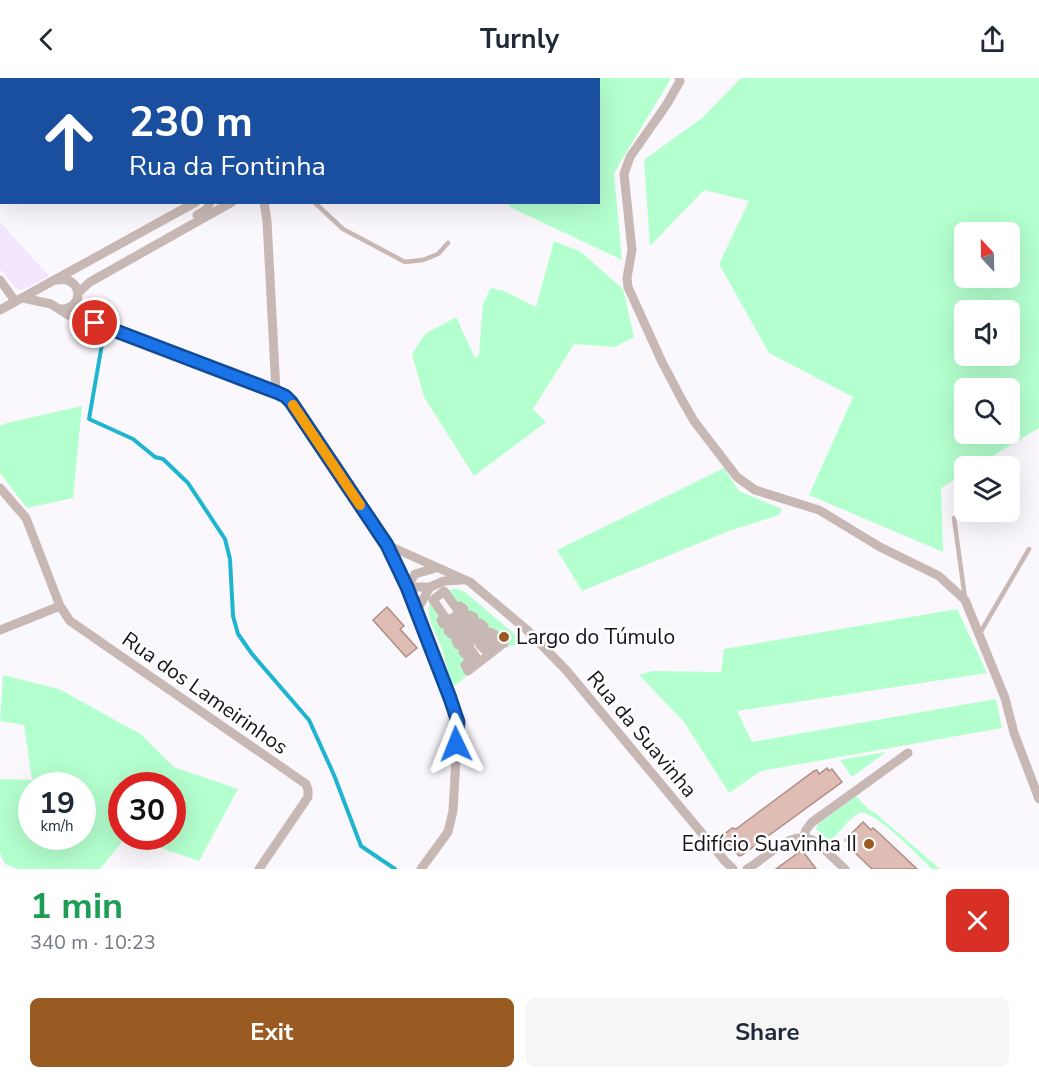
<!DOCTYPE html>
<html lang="en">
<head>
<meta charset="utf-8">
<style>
  :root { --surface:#fff; --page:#f6f6f7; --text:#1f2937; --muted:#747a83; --accent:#9a5b22 }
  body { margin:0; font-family:"Nunito Sans",sans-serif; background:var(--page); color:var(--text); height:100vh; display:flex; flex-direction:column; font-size:22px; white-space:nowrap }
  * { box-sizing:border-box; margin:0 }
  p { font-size:20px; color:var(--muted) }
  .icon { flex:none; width:33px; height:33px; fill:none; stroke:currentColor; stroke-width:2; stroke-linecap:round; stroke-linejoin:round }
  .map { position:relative; height:791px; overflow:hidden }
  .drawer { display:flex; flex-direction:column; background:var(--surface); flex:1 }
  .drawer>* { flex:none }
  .banner { position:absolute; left:0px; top:0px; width:600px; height:126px; box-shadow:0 6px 24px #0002; background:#1a4fa0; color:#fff; overflow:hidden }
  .needle { width:39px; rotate:338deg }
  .buttons { position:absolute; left:954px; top:144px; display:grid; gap:12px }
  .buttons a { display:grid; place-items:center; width:66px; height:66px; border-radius:9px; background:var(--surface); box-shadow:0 6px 24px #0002; font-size:30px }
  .speed { position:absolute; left:18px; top:694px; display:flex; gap:12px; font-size:30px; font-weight:700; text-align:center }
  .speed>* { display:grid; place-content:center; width:78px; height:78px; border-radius:50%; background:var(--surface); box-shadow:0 6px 24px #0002; line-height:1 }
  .speed small { font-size:15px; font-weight:400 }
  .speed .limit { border:9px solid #d22; background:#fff; color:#111 }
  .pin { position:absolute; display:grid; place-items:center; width:51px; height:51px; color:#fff; margin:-26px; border:3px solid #fff; border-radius:50%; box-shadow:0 2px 6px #0007 }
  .me { position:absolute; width:66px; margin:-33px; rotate:358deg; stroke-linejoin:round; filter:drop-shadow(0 0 4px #0008) }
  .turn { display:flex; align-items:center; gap:21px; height:126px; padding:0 30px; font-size:27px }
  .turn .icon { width:78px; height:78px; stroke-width:2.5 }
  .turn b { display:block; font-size:42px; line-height:51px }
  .round { display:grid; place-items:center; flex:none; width:63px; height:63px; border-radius:9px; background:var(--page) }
  .head { display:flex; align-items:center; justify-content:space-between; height:102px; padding:0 30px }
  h1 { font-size:36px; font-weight:700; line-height:45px; color:#1e9e55 }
  .cta { display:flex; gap:12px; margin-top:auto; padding:12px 30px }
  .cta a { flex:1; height:69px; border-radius:9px; background:var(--accent); color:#fff; font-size:24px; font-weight:700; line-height:69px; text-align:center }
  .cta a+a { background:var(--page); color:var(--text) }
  header { display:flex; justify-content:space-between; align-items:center; height:78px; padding:0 30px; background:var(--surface); font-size:27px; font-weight:700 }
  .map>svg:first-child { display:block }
</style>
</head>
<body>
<header><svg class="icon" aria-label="back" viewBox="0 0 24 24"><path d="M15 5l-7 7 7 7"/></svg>Turnly<svg class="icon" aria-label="share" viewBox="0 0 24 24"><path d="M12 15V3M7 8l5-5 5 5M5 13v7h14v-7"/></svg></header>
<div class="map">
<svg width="1039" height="791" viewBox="0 0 1039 791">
  <rect width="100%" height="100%" fill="#faf7fd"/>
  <path fill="#f2e7fd" d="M0 144 49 198 22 212 17 211 0 191Z"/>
  <path fill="#b4ffce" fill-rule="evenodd" d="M550 0H669L670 2 614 95 622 182 510 129 508 125 598 124V2Z
    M741 0H1039V350L976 388H964V396L941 410 943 474 809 417 853 319 769 275 719 186 749 123 704 112 650 168 644 82 702 40ZM964 154H1010V200H964ZM964 232H1010V278H964ZM964 310H1010V356H964Z
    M554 163 581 174 623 211 634 259 615 269 574 266 533 331 546 344 474 398 424 319 412 276 425 256 456 239 475 280 479 277 483 226 491 210 504 213 536 229Z
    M82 328 73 420 27 430 0 395V348L7 345Z
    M724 390 739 413 782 431 779 437 729 453 582 513 557 472Z
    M457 511 465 514 524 564 502 571 454 608 451 605C448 593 445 581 441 569 436 554 419 530 436 518 443 512 448 511 457 511ZM444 513 503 565 465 587V577L433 522Z
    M957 531 987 595 737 633 752 664 996 621 1002 650 761 693 729 715 684 644 639 597 652 593 721 594 724 571Z
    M3 597 59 611 142 657 174 689 238 711 199 783 129 759H172V708H122V759H126L100 791H18L5 786 0 775V701L32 702 24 647 0 643ZM32 708H82V759H32Z
    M886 674 852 699 840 682Z
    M856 718 869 732 874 734 940 791H932C919 779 874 731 860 735 852 737 837 757 830 764L816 751 818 746Z"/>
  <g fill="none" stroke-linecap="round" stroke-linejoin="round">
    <path stroke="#1fb5cf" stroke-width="4" d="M71 2 72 0
      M102 266 89 341 133 361 155 379 163 381 188 405 225 461 230 481 233 538 238 556 252 576 309 642 334 697 361 768 395 791"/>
  </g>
  <path fill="#dfbcb4" stroke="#af8e87" stroke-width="1.5" d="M387 529 404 548 400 551 417 570 406 579 373 542Z
    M827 690 829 693 832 691 842 704 742 777 739 778 722 758 732 750 736 751 814 693 817 692 819 696Z
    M863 744 871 752 873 750 881 757 917 791H872L849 769 850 768 845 762Z
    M802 772 816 791H776Z"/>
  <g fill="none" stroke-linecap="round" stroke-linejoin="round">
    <path stroke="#c8b8b4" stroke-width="4.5" d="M342 0V2
      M321 2V0
      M438 2 440 0
      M314 124 343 151 405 184 423 182 438 176 448 165
      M954 440 965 520
      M980 555 1029 471"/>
    <path stroke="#c8b8b4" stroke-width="9" d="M135 0 136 2
      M679 0 680 3 667 26 630 79 624 96 632 172 627 200 628 209 662 284 682 322 694 343 737 399 755 412 819 432 880 469 939 498 965 522 1005 620 1014 655 1039 721
      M264 124 267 143 276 313
      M197 137 207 131 210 124
      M0 202 15 223
      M58 202C82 197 86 232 60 231
      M78 215 90 204 232 124
      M23 220 51 226 68 237 95 245 276 313 285 318 291 324 387 467 407 509 427 561 458 644 453 733 448 754 421 791
      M77 220 80 229 91 243
      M0 232 196 124
      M0 410 26 440 60 528 70 543 306 706 308 712V719L259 791
      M387 467 470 504 527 552 566 592 725 783 733 791
      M436 490 415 496 407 509H430L444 503 462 502
      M444 513 457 531 460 528 464 531 456 537 461 544 470 537 474 539 464 546 469 553 480 545 484 548 472 557 477 563 490 554 494 556 480 567 486 573 500 562 504 565 468 593 465 587 476 579 472 573 466 577 463 574 470 569 465 562 458 567 456 563 463 558 458 551 451 556 448 553 456 547 451 540 443 546 441 542 445 539 433 522Z
      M416 534 430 509
      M0 552 60 528
      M803 760 806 752 811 745 908 675
      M747 791C767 780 793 747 817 765 827 773 836 783 845 791"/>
  </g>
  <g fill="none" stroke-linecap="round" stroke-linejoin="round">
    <defs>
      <path id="route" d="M95 245 276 314 285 318 291 324 387 467 407 509 450 620 458 644 456 666"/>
    </defs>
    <use href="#route" stroke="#114b97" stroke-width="15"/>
    <use href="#route" stroke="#1a73e8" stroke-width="10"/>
    <path stroke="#f59e0b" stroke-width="10" d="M293 327 360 427"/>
  </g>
  <g fill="#9a5b22" stroke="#fff" stroke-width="2">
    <circle cx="504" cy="559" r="6"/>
    <circle cx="869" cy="766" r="6"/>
  </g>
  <g text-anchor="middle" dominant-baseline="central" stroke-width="5" stroke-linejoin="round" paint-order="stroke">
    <g font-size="21" fill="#19141e" stroke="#fff" text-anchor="start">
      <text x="516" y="559">Largo do Túmulo</text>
      <text x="857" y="766" text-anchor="end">Edifício Suavinha II</text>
    </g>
    <g font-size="21" fill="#19141e" stroke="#fff">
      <text transform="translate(205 615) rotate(35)">Rua dos Lameirinhos</text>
      <text transform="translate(642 656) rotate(50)">Rua da Suavinha</text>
    </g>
  </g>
</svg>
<div class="buttons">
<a><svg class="needle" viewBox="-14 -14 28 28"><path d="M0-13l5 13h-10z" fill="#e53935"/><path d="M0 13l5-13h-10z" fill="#747a83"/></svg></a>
<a><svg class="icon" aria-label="sound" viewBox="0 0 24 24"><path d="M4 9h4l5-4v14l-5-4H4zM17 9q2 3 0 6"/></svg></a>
<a><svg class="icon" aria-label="search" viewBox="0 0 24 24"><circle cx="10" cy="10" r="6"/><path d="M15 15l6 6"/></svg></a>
<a><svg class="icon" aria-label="layers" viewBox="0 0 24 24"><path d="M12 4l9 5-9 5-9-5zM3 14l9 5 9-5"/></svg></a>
</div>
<div class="speed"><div>19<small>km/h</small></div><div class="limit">30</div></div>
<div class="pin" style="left:95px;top:245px;background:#d93025"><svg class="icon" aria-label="arrive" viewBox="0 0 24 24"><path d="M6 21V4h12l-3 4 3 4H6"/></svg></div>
<svg class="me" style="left:456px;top:666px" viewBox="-20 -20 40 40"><path d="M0-17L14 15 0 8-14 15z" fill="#1a73e8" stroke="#fff" stroke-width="4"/></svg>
<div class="banner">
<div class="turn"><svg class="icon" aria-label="ahead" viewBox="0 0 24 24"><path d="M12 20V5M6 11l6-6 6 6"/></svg><div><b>230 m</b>Rua da Fontinha</div></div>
</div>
</div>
<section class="drawer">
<div class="head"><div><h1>1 min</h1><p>340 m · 10:23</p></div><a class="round" style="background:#d93025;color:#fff"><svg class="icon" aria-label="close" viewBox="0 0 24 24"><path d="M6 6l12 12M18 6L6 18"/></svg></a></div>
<div class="cta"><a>Exit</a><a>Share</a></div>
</section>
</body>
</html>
